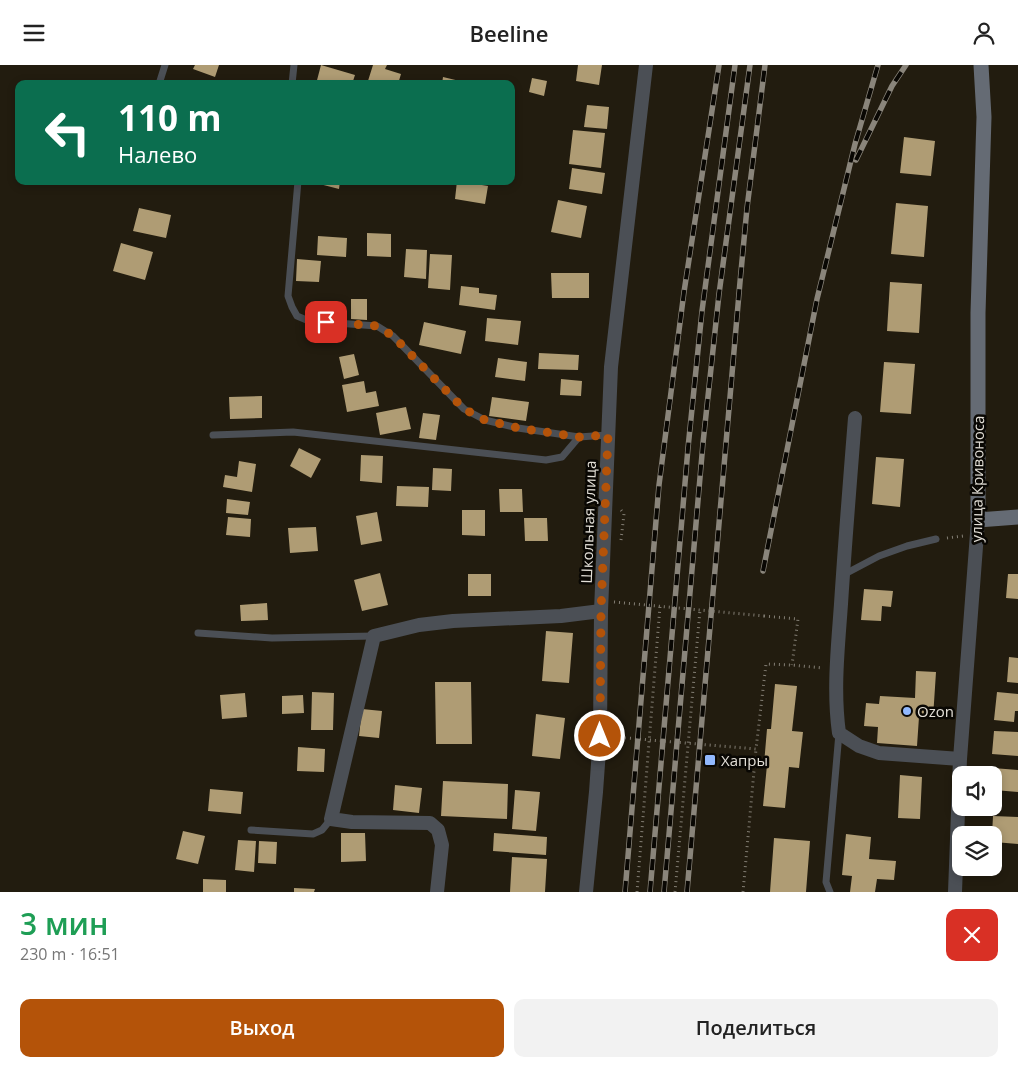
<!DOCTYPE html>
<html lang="ru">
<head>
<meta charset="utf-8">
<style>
  :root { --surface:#fff; --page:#f2f2f2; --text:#222; --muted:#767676; --accent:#b45309 }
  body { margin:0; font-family:"Open Sans",sans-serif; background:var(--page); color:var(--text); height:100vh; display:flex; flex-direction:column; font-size:19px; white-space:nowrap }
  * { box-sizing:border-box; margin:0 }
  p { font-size:16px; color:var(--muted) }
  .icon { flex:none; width:28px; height:28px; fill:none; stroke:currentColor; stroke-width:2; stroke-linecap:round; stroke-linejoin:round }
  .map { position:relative; height:827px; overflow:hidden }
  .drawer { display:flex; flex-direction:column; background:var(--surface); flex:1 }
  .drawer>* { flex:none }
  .guide { position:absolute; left:15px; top:15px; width:500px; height:105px; border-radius:10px; box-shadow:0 2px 8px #0003; background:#0b6e4f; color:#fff; overflow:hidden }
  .tools { position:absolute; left:952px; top:701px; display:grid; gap:10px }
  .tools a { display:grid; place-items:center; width:50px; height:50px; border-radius:10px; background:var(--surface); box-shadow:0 2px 8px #0003; font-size:25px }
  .pin { position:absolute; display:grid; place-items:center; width:42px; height:42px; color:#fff; margin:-21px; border-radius:10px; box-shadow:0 2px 8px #0006 }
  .me { position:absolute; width:55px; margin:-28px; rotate:0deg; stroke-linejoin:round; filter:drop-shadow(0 0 4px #0008) }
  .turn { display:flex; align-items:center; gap:18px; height:105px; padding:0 20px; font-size:22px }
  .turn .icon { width:65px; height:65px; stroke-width:2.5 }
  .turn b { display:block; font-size:35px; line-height:42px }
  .round { display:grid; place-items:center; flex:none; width:52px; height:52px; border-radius:10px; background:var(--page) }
  .head { display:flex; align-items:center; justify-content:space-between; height:85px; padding:0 20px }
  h1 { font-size:30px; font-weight:600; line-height:38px; color:#1e9e55 }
  .button { display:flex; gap:10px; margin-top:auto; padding:10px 20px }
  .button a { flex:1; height:58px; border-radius:10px; background:var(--accent); color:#fff; font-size:20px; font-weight:600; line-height:58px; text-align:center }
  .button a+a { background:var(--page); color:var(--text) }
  header { display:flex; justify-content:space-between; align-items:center; height:65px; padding:0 20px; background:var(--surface); font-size:22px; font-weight:600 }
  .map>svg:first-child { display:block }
</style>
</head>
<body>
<header><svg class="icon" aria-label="menu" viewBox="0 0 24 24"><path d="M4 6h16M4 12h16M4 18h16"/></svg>Beeline<svg class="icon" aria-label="person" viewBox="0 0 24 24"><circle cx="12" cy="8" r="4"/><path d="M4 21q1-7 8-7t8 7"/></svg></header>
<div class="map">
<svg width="1018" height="827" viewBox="0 0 1018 827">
  <rect width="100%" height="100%" fill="#221c0f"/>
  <path fill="#af9c74" d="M195 0H219L215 12 193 4Z
    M321 0 355 10 352 19H316Z
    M373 0H387L385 4 401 9 398 19H367Z
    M578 0H602L599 20 576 16Z
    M443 12 468 18V19H442Z
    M532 13 547 16 544 31 529 27Z
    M587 40 609 42 607 64 584 62Z
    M573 65 605 68 601 103 569 99Z
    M904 72 935 76 931 111 900 108Z
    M572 103 605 108 602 129 569 124Z
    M308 116H340L339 124Z
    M457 116 488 121 485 139 455 134Z
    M558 135 587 141 581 173 551 167Z
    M896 138 928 141 924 192 891 189Z
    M139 143 171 150 166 173 133 166Z
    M367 168 391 169V192L367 191Z
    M318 171 347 173 346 192 317 190Z
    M121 178 153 187 145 215 113 206Z
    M406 184 427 185 426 214 404 212Z
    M430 189 452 190 450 225 428 223Z
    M297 194 321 196 319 217 296 216Z
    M551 208H589V233H552Z
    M890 217 922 219 919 268 887 266Z
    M461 221 479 223V228L497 230 495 245 459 240Z
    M351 234H367V255L351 254Z
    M487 253 521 256 518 280 485 276Z
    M424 257 466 266 461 289 419 280Z
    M539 288 579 290 578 305 538 304Z
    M354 289 359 310 344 314 339 292Z
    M498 293 527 297 525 316 495 312Z
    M884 297 915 299 911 349 880 347Z
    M561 314 582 316 581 331 560 330Z
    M364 316 366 328 376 326 379 341 347 347 342 320Z
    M262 331V353L230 354 229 332Z
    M492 332 529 337 526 356 489 351Z
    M406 342 411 364 380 370 376 348Z
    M423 348 440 350 436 375 419 373Z
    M299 383 321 394 311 413 290 401Z
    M361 390 383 391 382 418 360 416Z
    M876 392 904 394 900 442 872 439Z
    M239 396 256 399 252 427 223 422 225 410 237 412Z
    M433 403 452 404 451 426 432 425Z
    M397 421 429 422 428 442 396 441Z
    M499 424H522L523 447H500Z
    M227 434 250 437 248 450 226 448Z
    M462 445H485V471L462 470Z
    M377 447 382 476 361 480 356 451Z
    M228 452 251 454 250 472 226 470Z
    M524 453H547L548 476H525Z
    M316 462 318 486 290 488 288 463Z
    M380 508 388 540 362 546 354 515Z
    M468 509H491V531H468Z
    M1008 509H1018V534L1006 533Z
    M864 524 893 526 891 542 882 541 881 556 861 555Z
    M267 538 268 555 241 556 240 540Z
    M546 566 573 568 569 618 542 616Z
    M1009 592 1018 593V618L1007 617Z
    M916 606 936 607 933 653 919 652 917 681 877 678 878 662 864 661 866 638 879 639 880 631 915 633Z
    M435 617H471L472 679H436Z
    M775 619 797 621 792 666 803 667 799 703 789 702 785 743 763 741 767 700 764 699 767 664H771Z
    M312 627 334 628 333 665H311Z
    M997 627 1018 629V646H1015L1014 657 994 655Z
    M245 628 247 652 222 654 220 630Z
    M303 630 304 648 282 649V631Z
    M362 644 382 646 379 673 359 671Z
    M536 649 565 653 560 694 532 691Z
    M994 666 1018 667V691L992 689Z
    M298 682 325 684 324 707 297 706Z
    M993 703 1018 705V727L994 725Z
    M900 710 922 712 920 754 898 753Z
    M443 716 508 719 507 754 441 751Z
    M395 720 422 723 419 748 393 745Z
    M210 724 243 727 241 749 208 746Z
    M515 725 540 727 536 766 512 764Z
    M993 751 1018 752V779L994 777V770H992Z
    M183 766 205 771 198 799 176 794Z
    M341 768H365L366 796 341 797Z
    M494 768 547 772 546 790 493 786Z
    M846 769 871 772 869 794 896 796 894 815 877 814 875 827H850L852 811 842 810Z
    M774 773 810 776 806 827H770Z
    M238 775 256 776 254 807 235 805Z
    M259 776 277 777 276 799 258 798Z
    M512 792 547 794 545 827H510Z
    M203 814 226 815V827H203Z
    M294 823 315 824 314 827H294Z"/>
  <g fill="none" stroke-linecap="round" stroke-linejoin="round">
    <path stroke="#837e74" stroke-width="3" stroke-dasharray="1 4" stroke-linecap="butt" d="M947 473 963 471
      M621 475 624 449 621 445
      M764 551 798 554 792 600
      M615 672 756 684 766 599 792 600 823 603
      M637 827 660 541
      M675 827 700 545
      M743 827 756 684"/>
    <path stroke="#4b4f55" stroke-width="7" d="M159 19 165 0
      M292 19 294 0
      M298 116 288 231 292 242 297 251 309 256 377 261 393 271 464 344 485 355 518 363 579 372 607 370
      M213 370 293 367 546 395 562 392 579 372
      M843 510 879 491 907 481 936 474
      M198 568 272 573 374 571
      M251 765 313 769 322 765 331 754
      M830 827 826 817 839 668"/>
    <path stroke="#4b4f55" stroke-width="14" d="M855 353C850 415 845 477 841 539 838 582 833 625 839 668L859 681 879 688 960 694
      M437 827 442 780 438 765 430 758 352 757 331 754 374 571 419 560 453 556 561 551 601 546
      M586 827 596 727 600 671 601 546 611 302 646 0
      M955 827 960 694 978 455"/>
    <path stroke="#656b74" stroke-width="15" d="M981 0 984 52 978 248V455L1018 452"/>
    <defs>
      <path id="rail" d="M856 95 892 21 906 0
        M763 506 817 234 855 79 878 0
        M625 827 659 420 684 227 719 0
        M650 827 688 383 702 246 735 0
        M664 827 703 378 719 229 750 0
        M687 827 740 217 747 143 765 0"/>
    </defs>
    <use href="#rail" stroke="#8a857b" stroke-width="5.5"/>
    <use href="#rail" stroke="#090703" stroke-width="4" stroke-dasharray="11" stroke-linecap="butt"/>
    <path stroke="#837e74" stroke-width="3" stroke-dasharray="1 4" stroke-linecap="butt" d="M614 537 764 551"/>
  </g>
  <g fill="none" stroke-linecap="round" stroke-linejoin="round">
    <path stroke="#b45309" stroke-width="9" stroke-dasharray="0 16.2" d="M326 257 377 261 393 271 464 344 485 355 518 363 579 372 608 370 601 546 600 671"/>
  </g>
  <g fill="#91b8fd" stroke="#090703" stroke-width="2">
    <circle cx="907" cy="646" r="5"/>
    <rect x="704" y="689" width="12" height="12" rx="2.5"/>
  </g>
  <g text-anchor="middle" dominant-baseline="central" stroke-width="5" stroke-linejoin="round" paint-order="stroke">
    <g font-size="15" fill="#e3dfd7" stroke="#090703">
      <text transform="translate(977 414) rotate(-89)">улица Кривоноса</text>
      <text transform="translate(588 457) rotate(-88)">Школьная улица</text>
    </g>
    <g font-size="15" fill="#e3dfd7" stroke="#090703" text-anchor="start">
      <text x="917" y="646">Ozon</text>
      <text x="721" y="695">Хапры</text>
    </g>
  </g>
</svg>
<div class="tools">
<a><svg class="icon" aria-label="sound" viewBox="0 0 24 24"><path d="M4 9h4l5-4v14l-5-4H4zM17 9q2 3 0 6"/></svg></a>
<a><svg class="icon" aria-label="layers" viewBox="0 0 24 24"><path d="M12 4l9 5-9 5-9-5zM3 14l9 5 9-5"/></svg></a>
</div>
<div class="pin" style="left:326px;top:257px;background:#d93025"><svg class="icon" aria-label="arrive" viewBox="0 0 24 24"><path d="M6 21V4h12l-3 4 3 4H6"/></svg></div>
<svg class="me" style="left:600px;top:671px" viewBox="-20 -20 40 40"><circle r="17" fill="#b45309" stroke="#fff" stroke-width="3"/><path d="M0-11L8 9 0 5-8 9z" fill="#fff"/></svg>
<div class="guide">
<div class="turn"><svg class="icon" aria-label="left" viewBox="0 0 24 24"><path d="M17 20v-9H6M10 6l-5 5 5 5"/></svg><div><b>110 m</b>Налево</div></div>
</div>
</div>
<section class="drawer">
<div class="head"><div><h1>3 мин</h1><p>230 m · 16:51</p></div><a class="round" style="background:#d93025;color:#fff"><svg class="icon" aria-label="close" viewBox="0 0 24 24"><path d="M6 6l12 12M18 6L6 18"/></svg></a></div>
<div class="button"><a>Выход</a><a>Поделиться</a></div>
</section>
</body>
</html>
